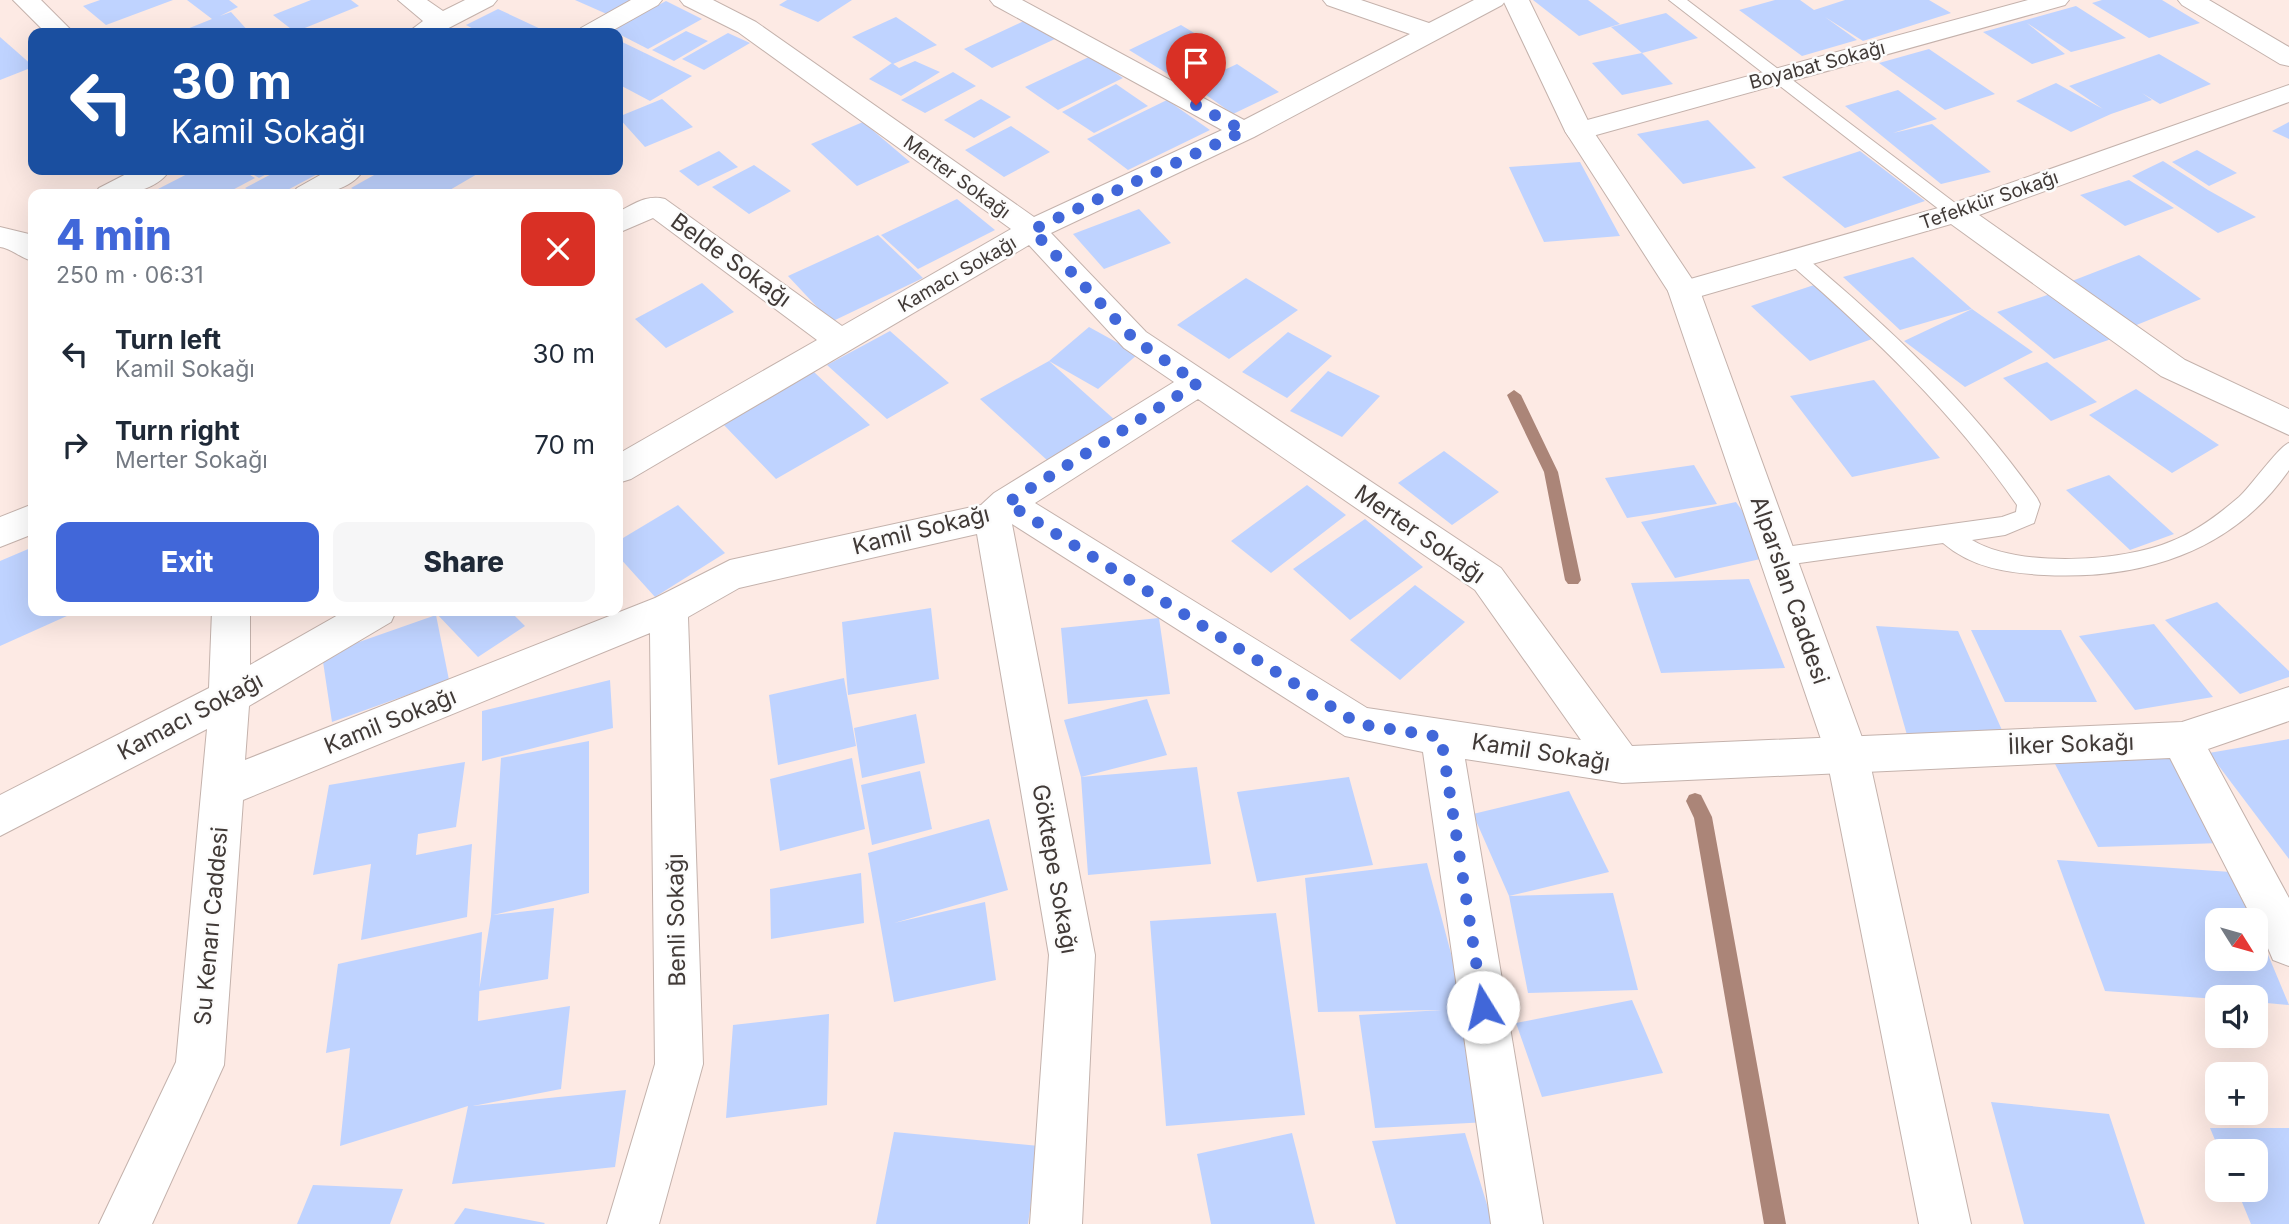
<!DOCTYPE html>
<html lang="en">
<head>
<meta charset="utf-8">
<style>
  :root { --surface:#fff; --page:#f6f6f7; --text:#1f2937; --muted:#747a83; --accent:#4167d9 }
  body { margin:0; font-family:Inter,sans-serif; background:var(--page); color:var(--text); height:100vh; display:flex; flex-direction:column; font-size:26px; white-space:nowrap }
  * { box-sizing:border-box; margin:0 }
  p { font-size:23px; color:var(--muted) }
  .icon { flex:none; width:38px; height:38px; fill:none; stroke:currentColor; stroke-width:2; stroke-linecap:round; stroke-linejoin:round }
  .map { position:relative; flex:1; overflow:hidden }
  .sheet { position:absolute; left:28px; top:189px; width:595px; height:427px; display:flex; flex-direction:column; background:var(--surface); border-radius:14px; box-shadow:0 7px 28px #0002 }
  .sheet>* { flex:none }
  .banner { position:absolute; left:28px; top:28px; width:595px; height:147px; border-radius:14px; box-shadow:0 7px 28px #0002; background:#1a4fa0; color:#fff; overflow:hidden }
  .needle { width:46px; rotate:127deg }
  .fabs { position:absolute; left:2205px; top:908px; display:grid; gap:14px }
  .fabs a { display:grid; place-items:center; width:63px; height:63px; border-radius:14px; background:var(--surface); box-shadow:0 7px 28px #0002; font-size:35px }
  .pin { position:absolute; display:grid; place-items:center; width:60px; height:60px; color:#fff; margin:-72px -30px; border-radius:50% 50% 50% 0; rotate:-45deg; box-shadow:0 0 7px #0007 }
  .pin .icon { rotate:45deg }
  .me { position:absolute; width:77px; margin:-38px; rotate:351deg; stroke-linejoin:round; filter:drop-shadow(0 0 5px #0008) }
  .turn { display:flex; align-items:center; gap:24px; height:147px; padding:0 28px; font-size:32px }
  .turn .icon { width:91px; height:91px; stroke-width:2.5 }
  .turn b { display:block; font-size:49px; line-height:60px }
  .round { display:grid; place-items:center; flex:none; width:74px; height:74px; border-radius:14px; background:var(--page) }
  .overview { display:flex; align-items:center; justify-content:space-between; height:119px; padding:0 28px }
  h1 { font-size:42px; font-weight:800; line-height:52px; color:var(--accent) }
  .button { display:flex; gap:14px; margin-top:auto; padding:14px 28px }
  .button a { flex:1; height:80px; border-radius:14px; background:var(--accent); color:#fff; font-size:28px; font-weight:800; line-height:80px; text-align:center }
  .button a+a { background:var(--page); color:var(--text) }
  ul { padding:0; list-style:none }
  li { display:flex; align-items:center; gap:21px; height:91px; padding:0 28px }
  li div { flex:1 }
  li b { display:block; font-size:26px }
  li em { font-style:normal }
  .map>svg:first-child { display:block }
</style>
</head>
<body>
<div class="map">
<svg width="2289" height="1224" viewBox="0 0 2289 1224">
  <rect width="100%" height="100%" fill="#fdeae4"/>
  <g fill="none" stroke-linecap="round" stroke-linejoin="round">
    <path fill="#ab8578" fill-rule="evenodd" d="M1514 390 1521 395 1558 472 1581 580 1578 584H1568L1565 580 1544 472 1507 395Z
      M1695 793 1701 795 1712 817 1786 1224H1764L1694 818 1686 801 1689 795Z"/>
  </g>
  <path fill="#bfd3ff" d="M100 0H173L106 25 83 6Z
    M187 0H229L238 7 220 16 231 12 250 33H177L212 19Z
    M311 0H351L359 6 295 32 273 15Z
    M575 0H636L609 15Z
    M787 0H852L818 22 779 5Z
    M1533 0H1588L1620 24 1579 36Z
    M1775 0H1800L1814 10 1845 0H1929L1951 13 1863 41 1825 17 1857 40 1802 56 1739 10Z
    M2102 0H2162L2200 23 2149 38 2092 3Z
    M666 1 702 19 648 49 611 30Z
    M2076 6 2126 38 2071 52 2027 23 2065 54 2032 64 1983 32Z
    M498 9 545 31 481 33 466 25Z
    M1666 13 1698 38 1642 53 1611 27Z
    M896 17 937 45 893 64 852 37Z
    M1026 20 1055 39 992 68 964 49Z
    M1181 25 1224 51 1173 77 1129 50Z
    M686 31 708 41 674 61 652 50Z
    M728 33 750 43 704 70 682 59Z
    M0 37 33 66V67L0 80Z
    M618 40 647 54 692 76 650 101 618 84Z
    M1929 49 1995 94 1945 110 1879 63Z
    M1642 53 1673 84 1622 95 1592 63Z
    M2159 54 2211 84 2160 104 2142 93 2152 100 2111 114 2071 132 2016 101 2056 83 2103 109 2069 86Z
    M1091 56 1123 78 1058 110 1025 87Z
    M915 61 940 72 901 96 869 79 892 63 899 68Z
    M1237 64 1279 92 1233 114 1192 85Z
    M953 72 976 86 925 113 901 100Z
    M1116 84 1148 106 1094 133 1062 112Z
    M1898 90 1937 119 1893 133 1932 124 1991 172 1941 184 1845 106Z
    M662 99 693 127 645 147 618 117Z
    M981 99 1011 117 974 138 944 120Z
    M1167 100 1210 130 1128 170 1087 139Z
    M1708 120 1756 168 1683 184 1637 134Z
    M863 122 910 162 857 186 811 144Z
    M2289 122V139L2272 131Z
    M1011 126 1050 152 1004 177 965 150Z
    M2197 150 2237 173 2209 186 2172 162Z
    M719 151 738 167 698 186 679 171Z
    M1860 151 1925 201 1845 228 1782 177Z
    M2163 161 2208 190 2256 217 2218 233 2132 176Z
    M1580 162 1620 236 1544 242 1509 167Z
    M754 165 791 191 749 214 712 187Z
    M195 170H242L255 178 225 194H165L158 189Z
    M246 170H274L259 178Z
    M279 170H325L280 194H255L245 188Z
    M383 170H484L443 194H362L351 188Z
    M2129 180 2174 208 2125 226 2080 195Z
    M957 199 995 230 918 269 881 235Z
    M1139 209 1171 243 1104 269 1073 234Z
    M878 235 923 278 831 322 788 276Z
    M2139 255 2201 299 2134 326 2072 281Z
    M1913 257 1972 309 1900 330 1843 277Z
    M1246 278 1298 310 1229 359 1177 325Z
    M702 283 734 312 666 348 635 319Z
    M1814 285 1875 338 1810 361 1751 306Z
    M2059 291 2117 337 2054 359 1997 312Z
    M1972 309 2033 352 1965 387 1904 341Z
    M1089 327 1138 354 1098 389 1049 361Z
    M890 331 949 383 887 419 827 365Z
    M1288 332 1332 356 1287 398 1242 372Z
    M1049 361 1116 421 1048 461 980 399Z
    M2047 362 2097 402 2051 421 2003 378Z
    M1328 371 1380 396 1342 437 1290 411Z
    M814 372 870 425 776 479 722 423Z
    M1874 380 1940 458 1852 477 1790 396Z
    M2136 389 2219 445 2172 473 2089 415Z
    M1444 451 1499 492 1452 525 1398 483Z
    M1694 465 1717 504 1627 518 1605 478Z
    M2109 475 2174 534 2130 550 2066 490Z
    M1307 485 1346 515 1271 573 1231 541Z
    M1736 502 1774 556 1675 578 1641 522Z
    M678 505 725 553 655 597 618 556V541Z
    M1365 519 1423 567 1350 620 1293 569Z
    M33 547V611H78L0 646V561Z
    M1749 579 1785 668 1661 673 1631 583Z
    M1415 585 1465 622 1400 680 1350 640Z
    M2217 602 2289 671V677L2240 694 2165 620Z
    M931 608 939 679 848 695 842 622Z
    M434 611H510L525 626 478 657Z
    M436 615 449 680 332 722 322 655Z
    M1159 618 1170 694 1068 704 1061 628Z
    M2154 624 2213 697 2135 710 2079 636Z
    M1876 626 1958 631 2005 737 1907 735Z
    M1971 630H2061L2097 702H2005Z
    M844 678 856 746 778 765 769 695Z
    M610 680 613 728 482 761V711Z
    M1147 699 1167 755 1081 777 1064 720Z
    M916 714 925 763 862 778 854 728Z
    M2289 739V859L2209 753Z
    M589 741V893L493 915 554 908 548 979 479 991 491 916 501 758Z
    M2172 757 2221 843 2098 847 2053 760Z
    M852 758 865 829 780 851 770 779Z
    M465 762 456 827 418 834 416 855 472 844 467 917 361 940 371 864 313 875 329 785Z
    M1197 767 1211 864 1088 875 1081 777Z
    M920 771 932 829 872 845 861 785Z
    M1349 777 1373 865 1257 882 1237 792Z
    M1569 791 1609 872 1509 896 1473 814Z
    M989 819 1008 890 894 923 985 902 996 980 894 1002 868 853Z
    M2057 860 2231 872 2253 920H2217V959H2256V926L2289 1005 2256 1002V998L2217 999 2105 991Z
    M1427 863 1466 1010 1488 1122 1375 1128 1359 1015 1442 1010 1318 1012 1305 878Z
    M861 873 864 923 771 939 770 889Z
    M1613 893 1638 990 1528 993 1509 896Z
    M1276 913 1305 1115 1166 1126 1150 921Z
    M482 932 478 1021 570 1006 561 1089 473 1106 626 1090 615 1167 452 1184 468 1106 340 1146 350 1048 326 1053 338 964Z
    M1632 1000 1663 1073 1542 1097 1516 1023Z
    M829 1014 827 1105 726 1118 733 1025Z
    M1991 1102 2109 1114 2145 1224H2024Z
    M2210 1128H2289V1224H2251L2237 1190H2256V1152H2220Z
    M894 1132 1039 1146 1028 1224H876Z
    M1292 1133 1315 1224H1211L1197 1154Z
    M1465 1133 1493 1224H1396L1372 1141Z
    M313 1185 403 1189 390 1224H297Z
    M465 1208 545 1223 544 1224H454Z"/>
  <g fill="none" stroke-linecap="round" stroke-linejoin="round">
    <defs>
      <path id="lane" d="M1669 0H1687L1963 209 1965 213 1963 217H1949Z
        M1796 253 1803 255C1890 328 1971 404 2037 498L2040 504 2034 523 2005 535 1972 540C2017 568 2124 562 2172 541 2197 531 2218 515 2239 497 2251 486 2279 446 2289 443V470C2232 553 2139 580 2044 575 2008 573 1972 568 1943 543L1778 566 1770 564 1766 557 1770 550 1778 548 2002 517 2016 512 2017 505C1953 412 1874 337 1789 263L1786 259Z"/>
      <path id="street" d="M13 0H41L74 33H46Z
        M398 0H427L443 11 465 0H497L493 5 439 33H407L423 21Z
        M631 0H662L658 5 608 33H577L581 28Z
        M680 0H713L756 22 1034 217 1222 130 994 5 990 0H1022L1244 120 1410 34 1327 5 1323 0H1361L1429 23 1474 0H1506L1502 5 1254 137 1051 233 1146 332 1501 568 1632 746 2182 722 2289 687V721L2208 749 2289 898V966L2273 960 2256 920H2253L2170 758 1622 783 1465 759 1543 1224H1491L1423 752 1345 736 1012 524 1095 955 1082 1224H1030L1049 955 977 534 739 588 688 617 703 1064 659 1224H607L655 1064 650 633 243 800 224 1065 152 1224H99L176 1062 207 729 0 836V795L209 688 212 611H250V665L345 611H396L391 622 249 706 245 760 655 598 730 560 981 505 994 493 1174 382 1124 348 1029 245 631 479 618 483V454L817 340 653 218 618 233V212C634 204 647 194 665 199L842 326 1011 229 738 32 684 5ZM1198 399 1475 590 1581 740 1367 708 1035 503Z
        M2028 0H2069L2065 5 1589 137 1579 139 1569 137 1565 131 1569 125Z
        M2178 0H2209L2289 47V66L2280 64 2182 5Z
        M2289 85V102L1979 215 2185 360 2289 409V435L2161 376 1951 224 1684 301 1673 298 1668 291 1673 284 1945 206Z
        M134 170H170C154 194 120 195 94 194L99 188Z
        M329 170H364C348 193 318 195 292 194L297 188Z
        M0 227 33 235V261C20 258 13 249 0 247Z
        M33 504V534L0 547V517Z"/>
      <path id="secondary" d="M1503 0H1529L1593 131 1700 291 1868 754 1971 1224H1919L1826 754 1668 291 1565 131Z"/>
    </defs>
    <use href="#lane" stroke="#c4b2ac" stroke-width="2"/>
    <use href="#street" stroke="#c4b2ac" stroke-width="2"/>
    <use href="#secondary" stroke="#c4b2ac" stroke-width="2"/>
    <use href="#lane" fill="#fff" fill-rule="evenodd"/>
    <use href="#street" fill="#fff" fill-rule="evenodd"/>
    <use href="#secondary" fill="#fff" fill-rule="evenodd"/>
  </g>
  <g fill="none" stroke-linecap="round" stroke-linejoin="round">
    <path stroke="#4167d9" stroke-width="12" stroke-dasharray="0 21.6" d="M1196 105 1244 131 1032 230 1135 340 1198 383 1007 503 1359 724 1441 737 1483 1007"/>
  </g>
  <g text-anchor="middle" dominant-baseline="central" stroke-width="5" stroke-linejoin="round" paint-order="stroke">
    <g font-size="19" fill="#413a37" stroke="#fcfcfc">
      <text transform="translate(1817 65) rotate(-15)">Boyabat Sokağı</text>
      <text transform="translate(957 177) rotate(36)">Merter Sokağı</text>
      <text transform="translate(1989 200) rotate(-19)">Tefekkür Sokağı</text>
      <text transform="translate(957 274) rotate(-30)">Kamacı Sokağı</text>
    </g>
    <g font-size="23" fill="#413a37" stroke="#fcfcfc">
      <text transform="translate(731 260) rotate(36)">Belde Sokağı</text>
      <text transform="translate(921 530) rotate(-14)">Kamil Sokağı</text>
      <text transform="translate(1420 534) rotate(35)">Merter Sokağı</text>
      <text transform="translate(1790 590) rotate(71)">Alparslan Caddesi</text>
      <text transform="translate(190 716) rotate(-28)">Kamacı Sokağı</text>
      <text transform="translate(390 721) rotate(-22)">Kamil Sokağı</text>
      <text transform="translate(2071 744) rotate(-2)">İlker Sokağı</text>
      <text transform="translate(1541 752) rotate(9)">Kamil Sokağı</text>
      <text transform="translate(1055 869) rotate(80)">Göktepe Sokağı</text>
      <text transform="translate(676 920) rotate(-91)">Benli Sokağı</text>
      <text transform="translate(211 926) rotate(-85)">Su Kenarı Caddesi</text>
    </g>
  </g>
</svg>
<div class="fabs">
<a><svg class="needle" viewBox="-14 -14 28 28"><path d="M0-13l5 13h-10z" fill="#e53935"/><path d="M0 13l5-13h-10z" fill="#747a83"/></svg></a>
<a><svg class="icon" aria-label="sound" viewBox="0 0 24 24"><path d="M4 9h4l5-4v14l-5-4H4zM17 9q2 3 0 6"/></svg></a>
<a>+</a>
<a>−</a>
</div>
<div class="pin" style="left:1196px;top:105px;background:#d93025"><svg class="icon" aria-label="arrive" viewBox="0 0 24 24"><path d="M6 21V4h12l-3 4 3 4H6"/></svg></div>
<svg class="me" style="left:1483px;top:1007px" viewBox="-20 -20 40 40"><circle r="19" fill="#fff"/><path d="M0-13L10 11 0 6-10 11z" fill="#4167d9"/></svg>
<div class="banner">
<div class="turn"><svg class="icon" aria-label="left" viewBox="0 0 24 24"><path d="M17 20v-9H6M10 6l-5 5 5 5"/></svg><div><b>30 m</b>Kamil Sokağı</div></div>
</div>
<section class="sheet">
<div class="overview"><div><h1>4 min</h1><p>250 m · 06:31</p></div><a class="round" style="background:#d93025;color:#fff"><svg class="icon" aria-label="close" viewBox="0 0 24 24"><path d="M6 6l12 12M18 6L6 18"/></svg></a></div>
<ul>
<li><svg class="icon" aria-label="left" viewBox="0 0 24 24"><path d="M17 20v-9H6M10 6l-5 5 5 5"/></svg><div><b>Turn left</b><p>Kamil Sokağı</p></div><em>30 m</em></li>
<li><svg class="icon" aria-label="right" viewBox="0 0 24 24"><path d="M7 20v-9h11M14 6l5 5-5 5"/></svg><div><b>Turn right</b><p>Merter Sokağı</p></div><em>70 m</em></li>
</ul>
<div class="button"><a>Exit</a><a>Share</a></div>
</section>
</div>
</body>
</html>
